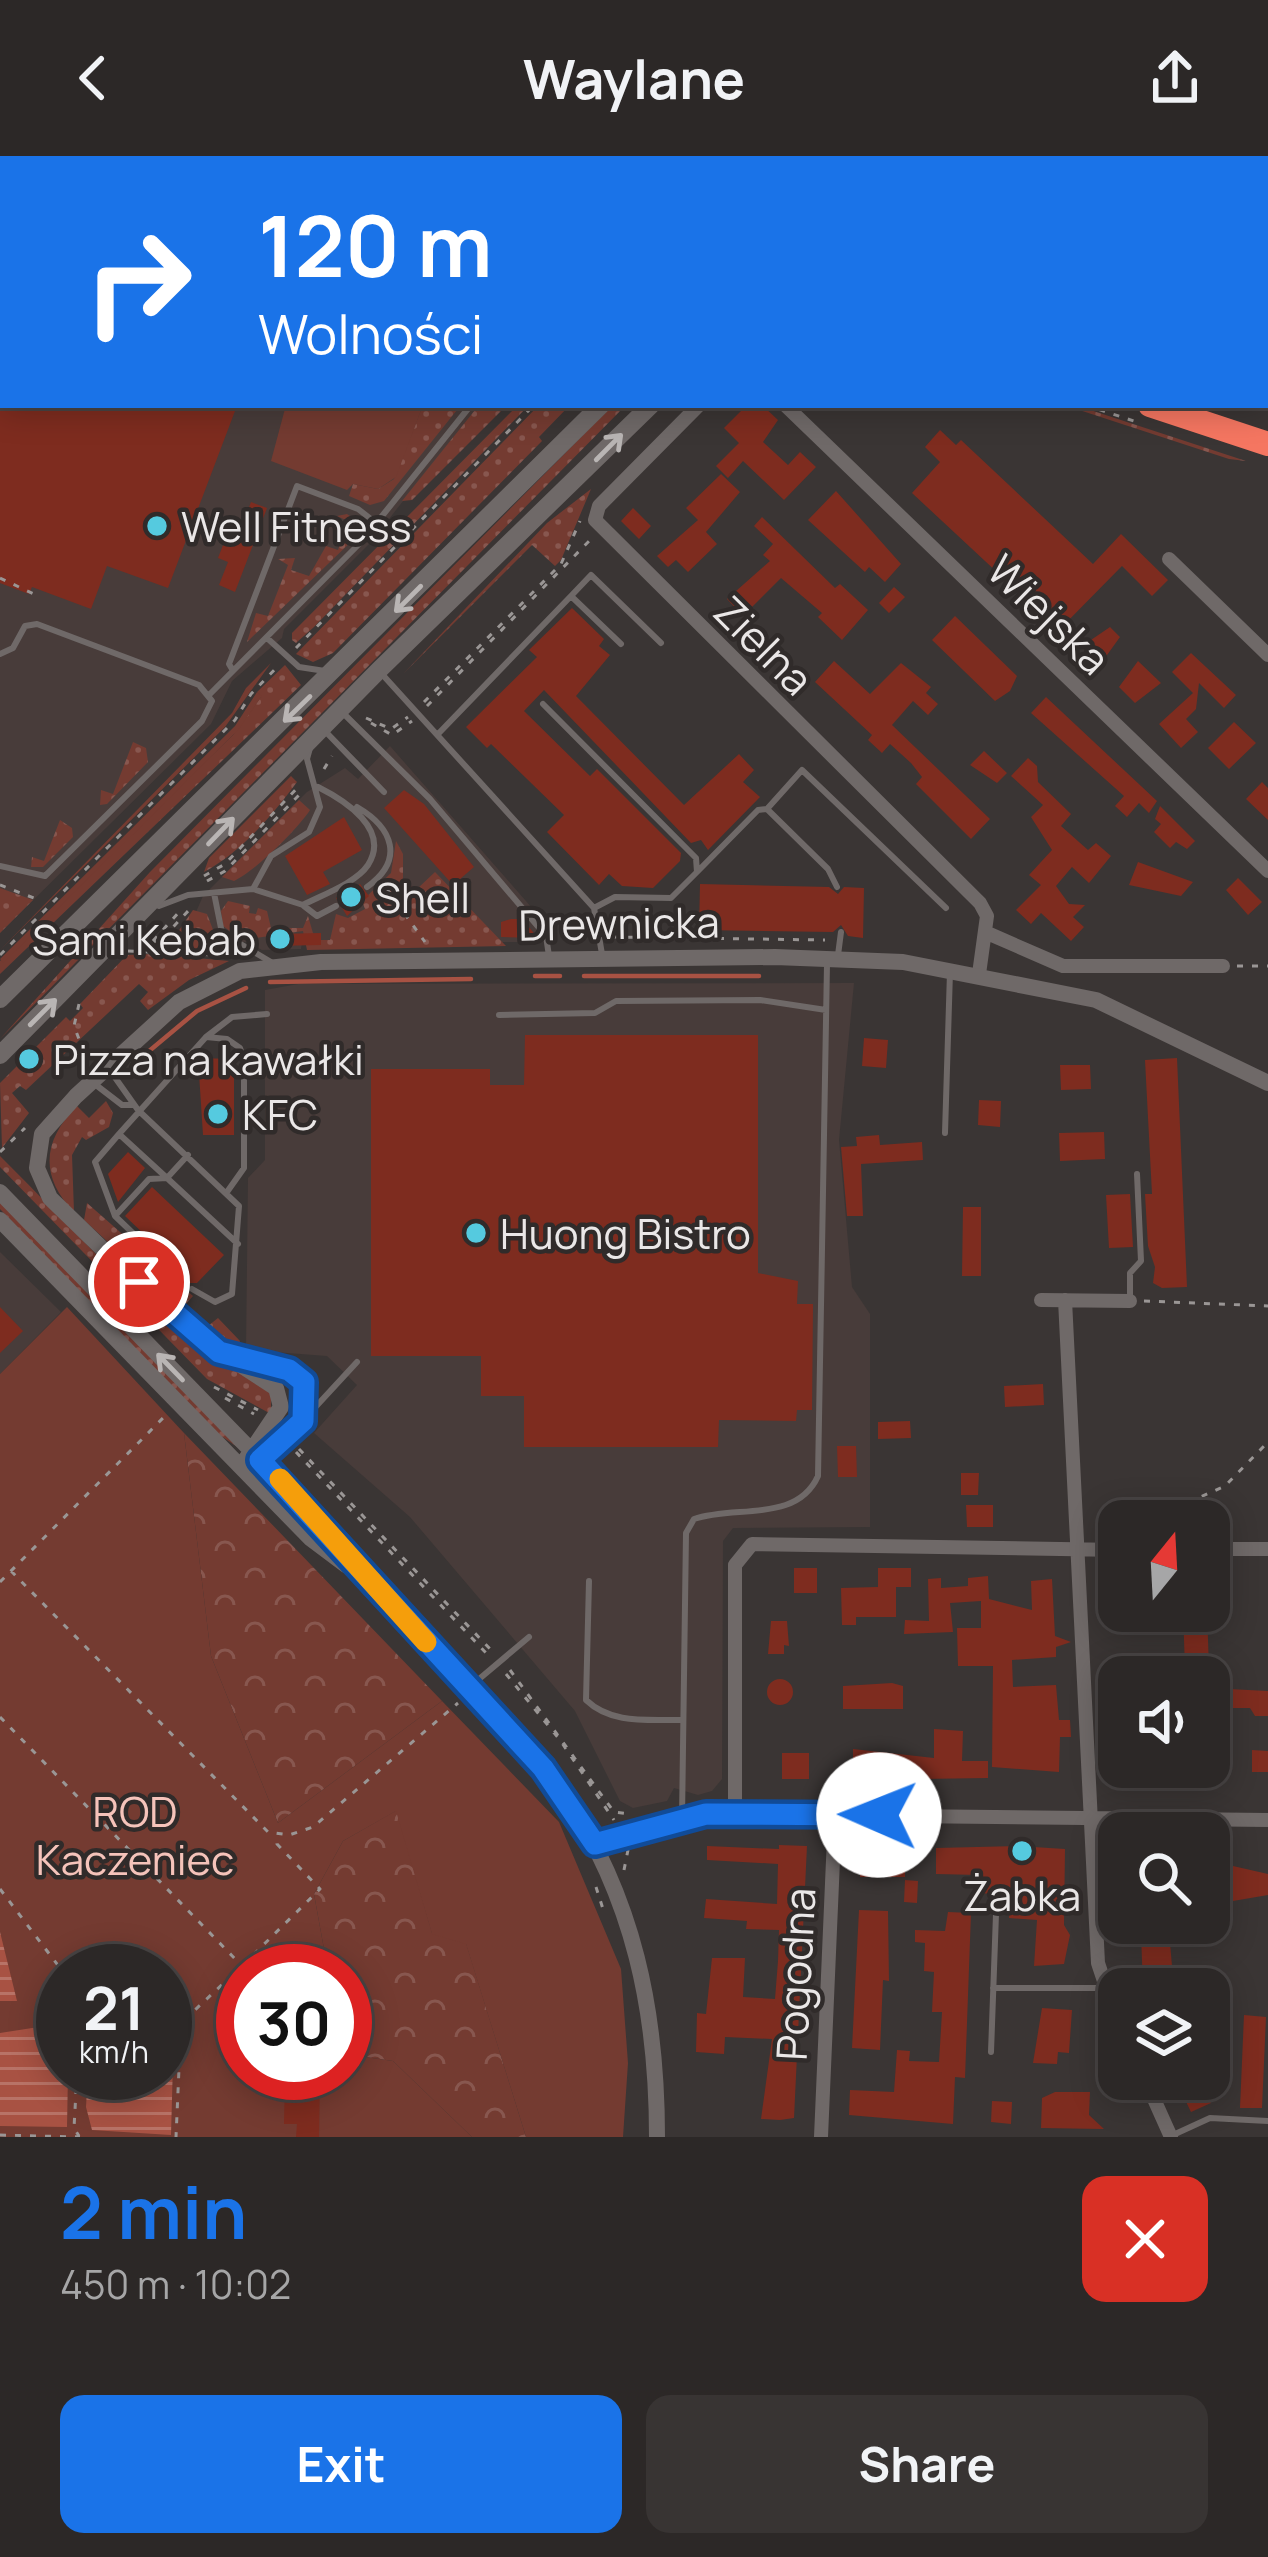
<!DOCTYPE html>
<html lang="en">
<head>
<meta charset="utf-8">
<style>
  :root { --surface:#2c2827; --page:#383433; --text:#f1f3f6; --muted:#a6a6a7; --line:#484444; --accent:#1a73e8 }
  body { margin:0; font-family:Manrope,sans-serif; background:var(--page); color:var(--text); height:100vh; display:flex; flex-direction:column; font-size:45px; white-space:nowrap }
  * { box-sizing:border-box; margin:0 }
  p { font-size:39px; color:var(--muted) }
  .icon { flex:none; width:66px; height:66px; fill:none; stroke:currentColor; stroke-width:2; stroke-linecap:round; stroke-linejoin:round }
  .map { position:relative; height:1981px; overflow:hidden }
  .panel { display:flex; flex-direction:column; background:var(--surface); flex:1 }
  .panel>* { flex:none }
  .hud { position:absolute; left:0px; top:0px; width:1269px; height:252px; box-shadow:0 6px 30px #0003,0 0 0 3px var(--line); background:#1a73e8; color:#fff; overflow:hidden }
  .needle { width:78px; rotate:18deg }
  .buttons { position:absolute; left:1098px; top:1344px; display:grid; gap:24px }
  .buttons a { display:grid; place-items:center; width:132px; height:132px; border-radius:24px; background:var(--surface); box-shadow:0 6px 30px #0003,0 0 0 3px var(--line); font-size:60px }
  .speed { position:absolute; left:36px; top:1788px; display:flex; gap:24px; font-size:60px; font-weight:700; text-align:center }
  .speed>* { display:grid; place-content:center; width:156px; height:156px; border-radius:50%; background:var(--surface); box-shadow:0 6px 30px #0003,0 0 0 3px var(--line); line-height:1 }
  .speed small { font-size:30px; font-weight:400 }
  .speed .limit { border:18px solid #d22; background:#fff; color:#111 }
  .pin { position:absolute; display:grid; place-items:center; width:102px; height:102px; color:#fff; margin:-51px; border:6px solid #fff; border-radius:50%; box-shadow:0 3px 12px #0007 }
  .me { position:absolute; width:132px; margin:-66px; rotate:271deg; stroke-linejoin:round; filter:drop-shadow(0 0 9px #0008) }
  .turn { display:flex; align-items:center; gap:42px; height:252px; padding:0 60px; font-size:54px }
  .turn .icon { width:156px; height:156px; stroke-width:2.5 }
  .turn b { display:block; font-size:84px; line-height:102px }
  .round { display:grid; place-items:center; flex:none; width:126px; height:126px; border-radius:24px; background:var(--page) }
  .overview { display:flex; align-items:center; justify-content:space-between; height:204px; padding:0 60px }
  h1 { font-size:72px; font-weight:700; line-height:90px; color:var(--accent) }
  .button { display:flex; gap:24px; margin-top:auto; padding:24px 60px }
  .button a { flex:1; height:138px; border-radius:24px; background:var(--accent); color:#fff; font-size:48px; font-weight:700; line-height:138px; text-align:center }
  .button a+a { background:var(--page); color:var(--text) }
  header { display:flex; justify-content:space-between; align-items:center; height:156px; padding:0 60px; background:var(--surface); font-size:54px; font-weight:700 }
  .map>svg:first-child { display:block }
</style>
</head>
<body>
<header><svg class="icon" aria-label="back" viewBox="0 0 24 24"><path d="M15 5l-7 7 7 7"/></svg>Waylane<svg class="icon" aria-label="share" viewBox="0 0 24 24"><path d="M12 15V3M7 8l5-5 5 5M5 13v7h14v-7"/></svg></header>
<div class="map">
<svg width="1268" height="1981" viewBox="0 0 1268 1981">
  <defs>
    <pattern id="grass-dots" width="8" height="8" patternUnits="userSpaceOnUse" patternTransform="scale(3)"><rect width="8" height="8" fill="#743b31"/><path d="M2 2h.1M6 6h.1" fill="none" stroke="#88574f" stroke-width="1.8" stroke-linecap="round"/></pattern>
    <pattern id="forest-crowns" width="20" height="18" patternUnits="userSpaceOnUse" patternTransform="scale(3)"><rect width="20" height="18" fill="#743b31"/><path d="M2 6a3 3 0 1 1 6 0M12 15a3 3 0 1 1 6 0" fill="none" stroke="#88574f"/></pattern>
    <pattern id="water-rules" width="6" height="5" patternUnits="userSpaceOnUse" patternTransform="scale(3)"><rect width="6" height="5" fill="#a85243"/><path d="M0 2.5h6" fill="none" stroke="#b87367"/></pattern>
  </defs>
  <rect width="100%" height="100%" fill="#3a3534"/>
  <path fill="#483c3a" d="M0 0 158 3H3V249H479L370 387 284 473 282 482 232 525 211 568 0 777Z
    M390 590 554 777 533 786H302L301 793 262 794 248 786 215 785 189 772 203 740 307 636 345 612 358 623Z
    M854 827 839 984 852 1131 870 1158V1371L733 1372 723 1385 722 1623 712 1635 698 1639 674 1632 667 1645 633 1652 620 1645 575 1555 410 1361 314 1277 357 1229 327 1200 246 1194 248 1022 265 1004V834L298 828Z
    M0 1096 61 1156 0 1218Z"/>
  <path fill="url(#grass-dots)" d="M423 249 451 254 461 249 384 345 370 349 349 340 353 328 378 333 394 323Z
    M479 249H507L412 344 402 345Z
    M518 249H529L314 471 296 487 292 484V477Z
    M539 249 569 250 539 281 542 285 333 497 313 506 296 498Z
    M613 249H626L0 883 150 716Z
    M1064 249H1075L1246 305 1229 303Z
    M591 333 561 404 555 410 532 389 403 518 547 367Z
    M347 358 358 366 356 381 247 486 256 457 268 460 288 409 278 403 295 402 291 414 309 420 326 390 338 394 348 365 337 360Z
    M285 509 301 529 0 818V805L233 579 261 541 257 536Z
    M133 586 146 592 148 606 107 648 100 649 101 634 113 638Z
    M291 620 297 626C273 659 240 697 204 716L209 702Z
    M299 644 310 654C297 674 255 715 234 725L222 721Z
    M60 664 72 672 73 681 43 711H31L32 701 44 705Z
    M396 685 403 698V723L416 734 435 716 506 790 307 794 303 775 242 784 223 770 221 755 228 745 250 750 249 757 256 758 258 752 267 755 271 772H303L308 760 315 784H330L336 758 348 762 365 753 362 745 391 717Z
    M0 732 33 744 0 777Z
    M193 754 207 758 215 779 232 796 137 790 171 786Z
    M153 798 229 805 189 824 148 854 140 845 148 836 139 828 26 934 20 930 12 937 29 957 2 992 0 927 66 861 70 865 83 852 80 848 127 799Z
    M106 945 113 957 109 971 86 984 82 981 72 999 74 1056C39 1020 43 984 77 950L89 962Z
    M0 1000C66 1065 127 1136 201 1194 223 1212 250 1218 271 1238V1258L207 1223 0 1011Z
    M0 1046 239 1292 218 1278 0 1053Z
    M87 1047 193 1140 185 1149 208 1170 218 1162 240 1185 237 1194 198 1169 84 1064Z"/>
  <path fill="url(#forest-crowns)" d="M184 1277 442 1545 278 1667 211 1500Z
    M397 1654 432 1777 466 1787 526 1981H472L393 1905 345 1898V1815H328L314 1738 343 1685Z"/>
  <path fill="#743b31" fill-rule="evenodd" d="M286 249H423L396 321 378 333 353 328 347 334 271 305Z
    M271 507 225 571 0 794 232 557 246 532Z
    M257 536 262 540 238 574 3 807 0 803 235 570Z
    M67 1151 184 1277 211 1500 278 1667 442 1545 559 1666 621 1813 628 1907 623 1981H526L466 1788 432 1778 396 1655 343 1685 314 1738 328 1815H243V1917H345V1898L393 1905 472 1981H0V1218ZM63 1815H165V1917H63Z"/>
  <path fill="url(#water-rules)" d="M0 1776 17 1845H0Z
    M58 1868 63 1873V1917H68L67 1971 0 1970V1877Z
    M165 1870H174L171 1979 92 1974 86 1951 88 1917H165Z"/>
  <g fill="none" stroke-linecap="round" stroke-linejoin="round">
    <path stroke="#a85243" stroke-width="4.5" d="M194 0 202 3
      M535 820H560
      M584 820H759
      M270 826 471 823
      M136 906 197 855 246 832"/>
  </g>
  <path fill="#7e2c1f" d="M0 249H218L235 255 168 432 107 410 91 453 32 431 29 438 0 427Z
    M747 249H762L778 264 763 286 788 309 800 296 816 311 784 344 743 305 728 322 716 310 739 287 724 272Z
    M940 274 956 289 961 284 1093 408 1121 378 1168 424 1152 440 1122 410 1059 474 912 337 940 306 925 291Z
    M721 318 740 336 706 376 717 388 688 416 676 404 668 411 657 400 698 364 686 352Z
    M836 335 901 408 885 426 869 411 865 416 808 364Z
    M251 346 267 352 235 436 219 429 228 406 218 402 232 366 242 370Z
    M633 352 651 370 639 383 621 365Z
    M762 361 835 432 840 428 868 454 842 484 818 461 822 457 781 422 743 460 727 443 770 405 763 399 773 388 754 370Z
    M894 431 905 441 889 457 879 447Z
    M572 452 604 483 599 490 610 499 576 540 684 649 739 598 754 614 743 626 760 641 708 694 701 684 691 687 544 534 524 555 590 620 597 613 681 697 680 705 653 732 622 730 609 718 599 729 547 676 564 659 491 588 487 592 466 571 537 501 529 494Z
    M955 460 1017 520 1010 535 995 545 932 484Z
    M1110 471 1120 481 1102 506 1088 486Z
    M1191 497 1236 539 1224 552 1199 527 1196 553 1186 563 1198 576 1181 592 1159 568 1193 537 1172 516Z
    M834 505 870 538 901 507 931 531 926 537 938 548 928 559 913 545 892 569 990 663 971 683 916 628 922 621 911 607 890 588 882 597 868 584 872 579 815 526Z
    M1138 505 1161 527 1135 547 1119 531Z
    M1046 541 1157 645 1149 657 1139 647 1127 661 1115 650 1124 640 1031 557Z
    M1234 566 1256 587 1229 613 1208 592Z
    M984 595 1007 617 997 627 970 609Z
    M1028 602 1037 610 1038 626 1071 658 1061 670 1088 694 1096 687 1111 700 1089 727 1072 711 1056 730 1069 748 1085 749 1073 761 1084 771 1071 785 1041 757 1031 768 1016 754 1041 729 1029 719 1052 694 1031 661 1043 649 1011 620Z
    M1262 626 1268 632V664L1246 643Z
    M404 634 424 648 474 711 453 729 384 652Z
    M1160 650 1195 685 1187 693 1176 686 1170 692 1154 676 1161 668 1155 663Z
    M344 661 362 694 323 716 330 728 307 739 285 700Z
    M1138 706 1193 726 1181 740 1129 729Z
    M1238 722 1262 746 1248 759 1226 734Z
    M360 728 369 740 347 760 336 742Z
    M700 728 829 731 838 738 844 731 864 732 863 782 848 780 841 769 833 776 699 774Z
    M511 763H522L538 782 501 781V766Z
    M321 777V789L274 790V778Z
    M525 879H758V1117L798 1125 797 1148H813L812 1254H797L796 1265 719 1264 718 1291H524V1240H481V1200H371V913H490V929H524Z
    M864 882 888 884 886 912 862 910Z
    M198 902 234 903V979H203Z
    M1177 902 1187 1131 1162 1132 1153 1127 1155 1111 1148 1090 1145 1038H1152L1145 904Z
    M1060 909H1090L1091 933 1061 934Z
    M979 944 1001 945 1000 971 978 969Z
    M1104 976 1105 1003 1060 1005 1059 977Z
    M879 979 880 989 922 986 923 1004 861 1008 863 1060H847L841 991 857 990 856 981Z
    M128 996 145 1012 118 1046 108 1018Z
    M152 1031 224 1099 197 1127H187L185 1136 136 1090 143 1089 146 1080 125 1060Z
    M1130 1038 1133 1091 1109 1092 1106 1039Z
    M963 1051H981V1120H962Z
    M0 1151 23 1175 0 1197Z
    M1043 1228 1044 1249 1005 1251 1004 1230Z
    M910 1265 911 1282 878 1283V1266Z
    M837 1290H856L857 1321H838Z
    M961 1317H979L978 1339H961Z
    M966 1349H993V1371H967Z
    M794 1412H817V1437H794Z
    M878 1412H911V1431H896V1461H856V1469H842L841 1432 878 1431Z
    M988 1420 989 1443 1032 1454 1031 1425 1052 1423 1055 1480 1071 1486 1056 1491V1501L1012 1504 1013 1531 1056 1529 1059 1564H1070L1071 1581H1060L1059 1616 992 1611 993 1510H958L957 1472H981V1445L950 1447 953 1476 904 1478 905 1464 929 1465 928 1423 941 1422V1432L968 1430V1422Z
    M1183 1455H1207L1209 1512H1185Z
    M771 1465H787L789 1490 784 1489V1498H768Z
    M767 1536a13 13 0 1 1 26 0a13 13 0 1 1-26 0Z
    M892 1527 903 1530V1553H843V1530Z
    M1209 1532 1268 1535V1560H1255L1250 1552H1223L1222 1565 1209 1564Z
    M934 1573 963 1575 962 1605H988V1622L853 1624V1593L934 1602Z
    M1252 1594 1268 1595V1616H1252Z
    M782 1597H809V1623H782Z
    M779 1689 807 1690 794 1962 780 1964 761 1963 772 1883 725 1881 724 1898 696 1896 697 1857 706 1858 712 1802H745L743 1841 775 1843 778 1805 779 1774 746 1773 747 1765 704 1762 706 1743 777 1748 778 1708 707 1704V1690L779 1693Z
    M860 1690 905 1691V1721H860Z
    M1018 1690 1065 1693 1064 1769 1070 1779 1064 1808 1034 1810 1037 1764 1009 1762 1011 1739 979 1737V1719L936 1718V1692Z
    M1233 1710 1268 1718V1739L1233 1745Z
    M905 1724 918 1725 917 1747 904 1746Z
    M859 1754 888 1755 889 1825 883 1824 880 1894 852 1892Z
    M948 1756 971 1757 965 1922 955 1921 953 1968 849 1959 850 1934 894 1936 897 1894 910 1895 909 1905 939 1906 942 1856H932L934 1816 924 1815 925 1787 915 1786V1774L945 1775Z
    M1153 1772 1169 1775 1174 1833H1143L1141 1777Z
    M1042 1852 1072 1854 1069 1897 1058 1896 1057 1908 1033 1907Z
    M1244 1859 1266 1861 1262 1952H1240Z
    M285 1920 320 1921 319 1981H296L297 1968H284Z
    M1175 1923H1199L1211 1947 1191 1956Z
    M1055 1936H1090L1089 1959 1104 1973 1041 1972 1042 1942Z
    M992 1945 1012 1946 1011 1968 991 1966Z"/>
  <g fill="none" stroke-linecap="round" stroke-linejoin="round">
    <path stroke="#9a9695" stroke-width="3" stroke-dasharray="6 9" stroke-linecap="butt" d="M245 0 252 3
      M736 0 745 3
      M1020 0 1027 3
      M803 3 806 0
      M1266 103 1268 104
      M1085 249 1140 267
      M0 422 40 441
      M296 492 534 249
      M424 546 561 408 580 365
      M427 550 593 381
      M366 562 391 573 408 561
      M371 567 392 579 412 565
      M324 613 332 600
      M204 720 225 708 301 628
      M207 725 225 715 302 636
      M0 729 39 744
      M387 733 425 786
      M395 743 410 758
      M613 781 825 784
      M153 785 179 756
      M135 787 160 785 190 753
      M128 795 233 800
      M0 799 235 564 251 538 280 508
      M1237 810H1268
      M79 848 74 870 82 891
      M254 912 265 902
      M132 914 156 916
      M0 996 25 972
      M1144 1145 1268 1150
      M214 1231 258 1254
      M225 1242 254 1258
      M299 1293 491 1494
      M296 1296 487 1498
      M1147 1365 1225 1330 1268 1286
      M11 1415 268 1676 289 1679 313 1671 458 1547
      M0 1426 168 1257
      M510 1514 614 1656 630 1658
      M506 1518 560 1584 614 1664
      M0 1561 242 1810 181 1867 176 1981
      M624 1714 628 1694
      M596 1731 603 1753
      M0 1733 63 1816
      M243 1809 320 1733 277 1688 279 1678
      M77 1917 74 1972 79 1980
      M0 1979 80 1981"/>
    <path stroke="#6f6968" stroke-width="6" d="M298 0 305 3
      M571 440 591 419 661 487
      M267 482 299 511 325 515
      M0 498 13 492 25 470 37 468 199 529 212 545 202 565 45 720 0 710
      M232 513 229 508 297 330 358 353 376 367
      M381 517 594 752 602 798
      M210 538 362 385 471 249
      M543 548 696 702 697 716 671 742 615 741 594 752
      M342 556 430 643 546 780 549 800
      M324 574 384 636
      M439 577 571 440 621 488
      M357 651C393 672 405 704 367 731
      M767 653 802 614 946 752
      M697 716 758 654 767 653 828 713 837 731
      M253 733 303 749C322 739 356 727 368 709 391 673 344 644 318 631
      M214 737 222 777 271 806
      M159 750 188 739 253 733 271 700 309 676 320 651 307 603 310 592
      M304 750 317 760 336 750
      M838 799 841 776
      M499 859 595 857 616 845 760 844 826 854
      M206 881 232 861 267 858
      M109 913 138 954 239 1050 232 1138 215 1146 192 1133
      M96 929 122 949H134
      M945 977 950 816
      M119 978 95 1006 115 1060 139 1083
      M188 999 167 1022 119 978 206 881 227 883 240 892 244 904V1012L227 1036
      M115 1060 149 1023 167 1022 238 1088
      M1130 1142V1117L1141 1105 1137 1018
      M309 1258 357 1206
      M589 1425 586 1544C612 1569 649 1563 683 1564
      M472 1529 529 1481
      M682 1663 686 1377 694 1363C736 1349 797 1367 818 1320L827 808
      M993 1832H1103
      M991 1896 996 1758
      M1173 1979 1210 1962 1268 1965"/>
    <path stroke="#6f6968" stroke-width="14" d="M699 249 599 350 595 364 980 747 987 760 979 818
      M785 249 1268 715
      M1169 403 1268 499
      M985 776 1063 810H1223
      M1041 1144 1130 1145
      M1065 1144 1098 1807 1119 1870
      M1209 1393H1268
      M735 1658V1409L752 1388 1119 1394
      M595 1688 706 1658 1268 1664
      M1145 1923 1171 1981
      M821 1981 835 1658"/>
    <path stroke="#6f6968" stroke-width="16" d="M0 1036 308 1353 563 1636C634 1742 657 1855 657 1981
      M0 1064 310 1382 346 1409
      M248 1207 298 1218 307 1236 303 1265 254 1306
      M242 1309 281 1251 276 1232 210 1189 113 1103 50 1042 37 1012 42 978 76 940 179 846 240 815 321 806 775 801 903 806 1096 844 1268 927"/>
    <path stroke="#6f6968" stroke-width="18" d="M387 0 396 3
      M841 3 844 0
      M896 3 898 0
      M0 843 601 249
      M0 899 379 514 651 249"/>
    <path stroke="#f57661" stroke-width="24" d="M528 0 537 3
      M655 0 665 3
      M941 0 948 3
      M1266 133 1268 134
      M1266 200 1268 201
      M1266 240H1268
      M1150 249 1268 288"/>
  </g>
  <defs><path id="oneway-shaft" d="M-6 0H5M1.5-3L5.5 0L1.5 3" fill="none" stroke-width="1.6" stroke-linecap="round" stroke-linejoin="round" transform="scale(3)"/></defs>
  <g stroke="#b9b5b4">
    <use href="#oneway-shaft" transform="translate(609 291) rotate(-45)"/>
    <use href="#oneway-shaft" transform="translate(408 443) rotate(135)"/>
    <use href="#oneway-shaft" transform="translate(297 553) rotate(136)"/>
    <use href="#oneway-shaft" transform="translate(221 675) rotate(-46)"/>
    <use href="#oneway-shaft" transform="translate(43 856) rotate(-45)"/>
    <use href="#oneway-shaft" transform="translate(170 1211) rotate(-134)"/>
  </g>
  <g fill="none" stroke-linecap="round" stroke-linejoin="round">
    <defs>
      <path id="route" d="M139 1126 219 1196 289 1214 304 1226 303 1265 260 1304 543 1612 595 1688 706 1658 879 1659"/>
    </defs>
    <use href="#route" stroke="#114b97" stroke-width="30"/>
    <use href="#route" stroke="#1a73e8" stroke-width="21"/>
    <path stroke="#f59e0b" stroke-width="21" d="M280 1323 426 1486"/>
  </g>
  <g fill="#55cadf" stroke="#302b2a" stroke-width="4.5">
    <circle cx="157" cy="370" r="12"/>
    <circle cx="351" cy="741" r="12"/>
    <circle cx="280" cy="783" r="12"/>
    <circle cx="29" cy="903" r="12"/>
    <circle cx="218" cy="958" r="12"/>
    <circle cx="476" cy="1077" r="12"/>
    <circle cx="1022" cy="1695" r="12"/>
  </g>
  <g text-anchor="middle" dominant-baseline="central" stroke-width="9" stroke-linejoin="round" paint-order="stroke">
    <g font-size="42" fill="#eae7e7" stroke="#302b2a" text-anchor="start">
      <text x="181" y="370">Well Fitness</text>
      <text x="375" y="741">Shell</text>
      <text x="256" y="783" text-anchor="end">Sami Kebab</text>
      <text x="53" y="903">Pizza na kawałki</text>
      <text x="242" y="958">KFC</text>
      <text x="500" y="1077">Huong Bistro</text>
      <text x="1022" y="1739" text-anchor="middle">Żabka</text>
    </g>
    <g font-size="42" fill="#eae7e7" stroke="#302b2a">
      <text transform="translate(1049 458) rotate(44)">Wiejska</text>
      <text transform="translate(764 489) rotate(45)">Zielna</text>
      <text transform="translate(619 767) rotate(-1)">Drewnicka</text>
      <text transform="translate(795 1818) rotate(-87)">Pogodna</text>
    </g>
    <g font-size="42" fill="#f5c3ba" stroke="#302b2a">
      <text x="135" y="1655">ROD<tspan x="135" dy="48">Kaczeniec</tspan></text>
    </g>
  </g>
</svg>
<div class="buttons">
<a><svg class="needle" viewBox="-14 -14 28 28"><path d="M0-13l5 13h-10z" fill="#e53935"/><path d="M0 13l5-13h-10z" fill="#a6a6a7"/></svg></a>
<a><svg class="icon" aria-label="sound" viewBox="0 0 24 24"><path d="M4 9h4l5-4v14l-5-4H4zM17 9q2 3 0 6"/></svg></a>
<a><svg class="icon" aria-label="search" viewBox="0 0 24 24"><circle cx="10" cy="10" r="6"/><path d="M15 15l6 6"/></svg></a>
<a><svg class="icon" aria-label="layers" viewBox="0 0 24 24"><path d="M12 4l9 5-9 5-9-5zM3 14l9 5 9-5"/></svg></a>
</div>
<div class="speed"><div>21<small>km/h</small></div><div class="limit">30</div></div>
<div class="pin" style="left:139px;top:1126px;background:#d93025"><svg class="icon" aria-label="arrive" viewBox="0 0 24 24"><path d="M6 21V4h12l-3 4 3 4H6"/></svg></div>
<svg class="me" style="left:879px;top:1659px" viewBox="-20 -20 40 40"><circle r="19" fill="#fff"/><path d="M0-13L10 11 0 6-10 11z" fill="#1a73e8"/></svg>
<div class="hud">
<div class="turn"><svg class="icon" aria-label="right" viewBox="0 0 24 24"><path d="M7 20v-9h11M14 6l5 5-5 5"/></svg><div><b>120 m</b>Wolności</div></div>
</div>
</div>
<section class="panel">
<div class="overview"><div><h1>2 min</h1><p>450 m · 10:02</p></div><a class="round" style="background:#d93025;color:#fff"><svg class="icon" aria-label="close" viewBox="0 0 24 24"><path d="M6 6l12 12M18 6L6 18"/></svg></a></div>
<div class="button"><a>Exit</a><a>Share</a></div>
</section>
</body>
</html>
